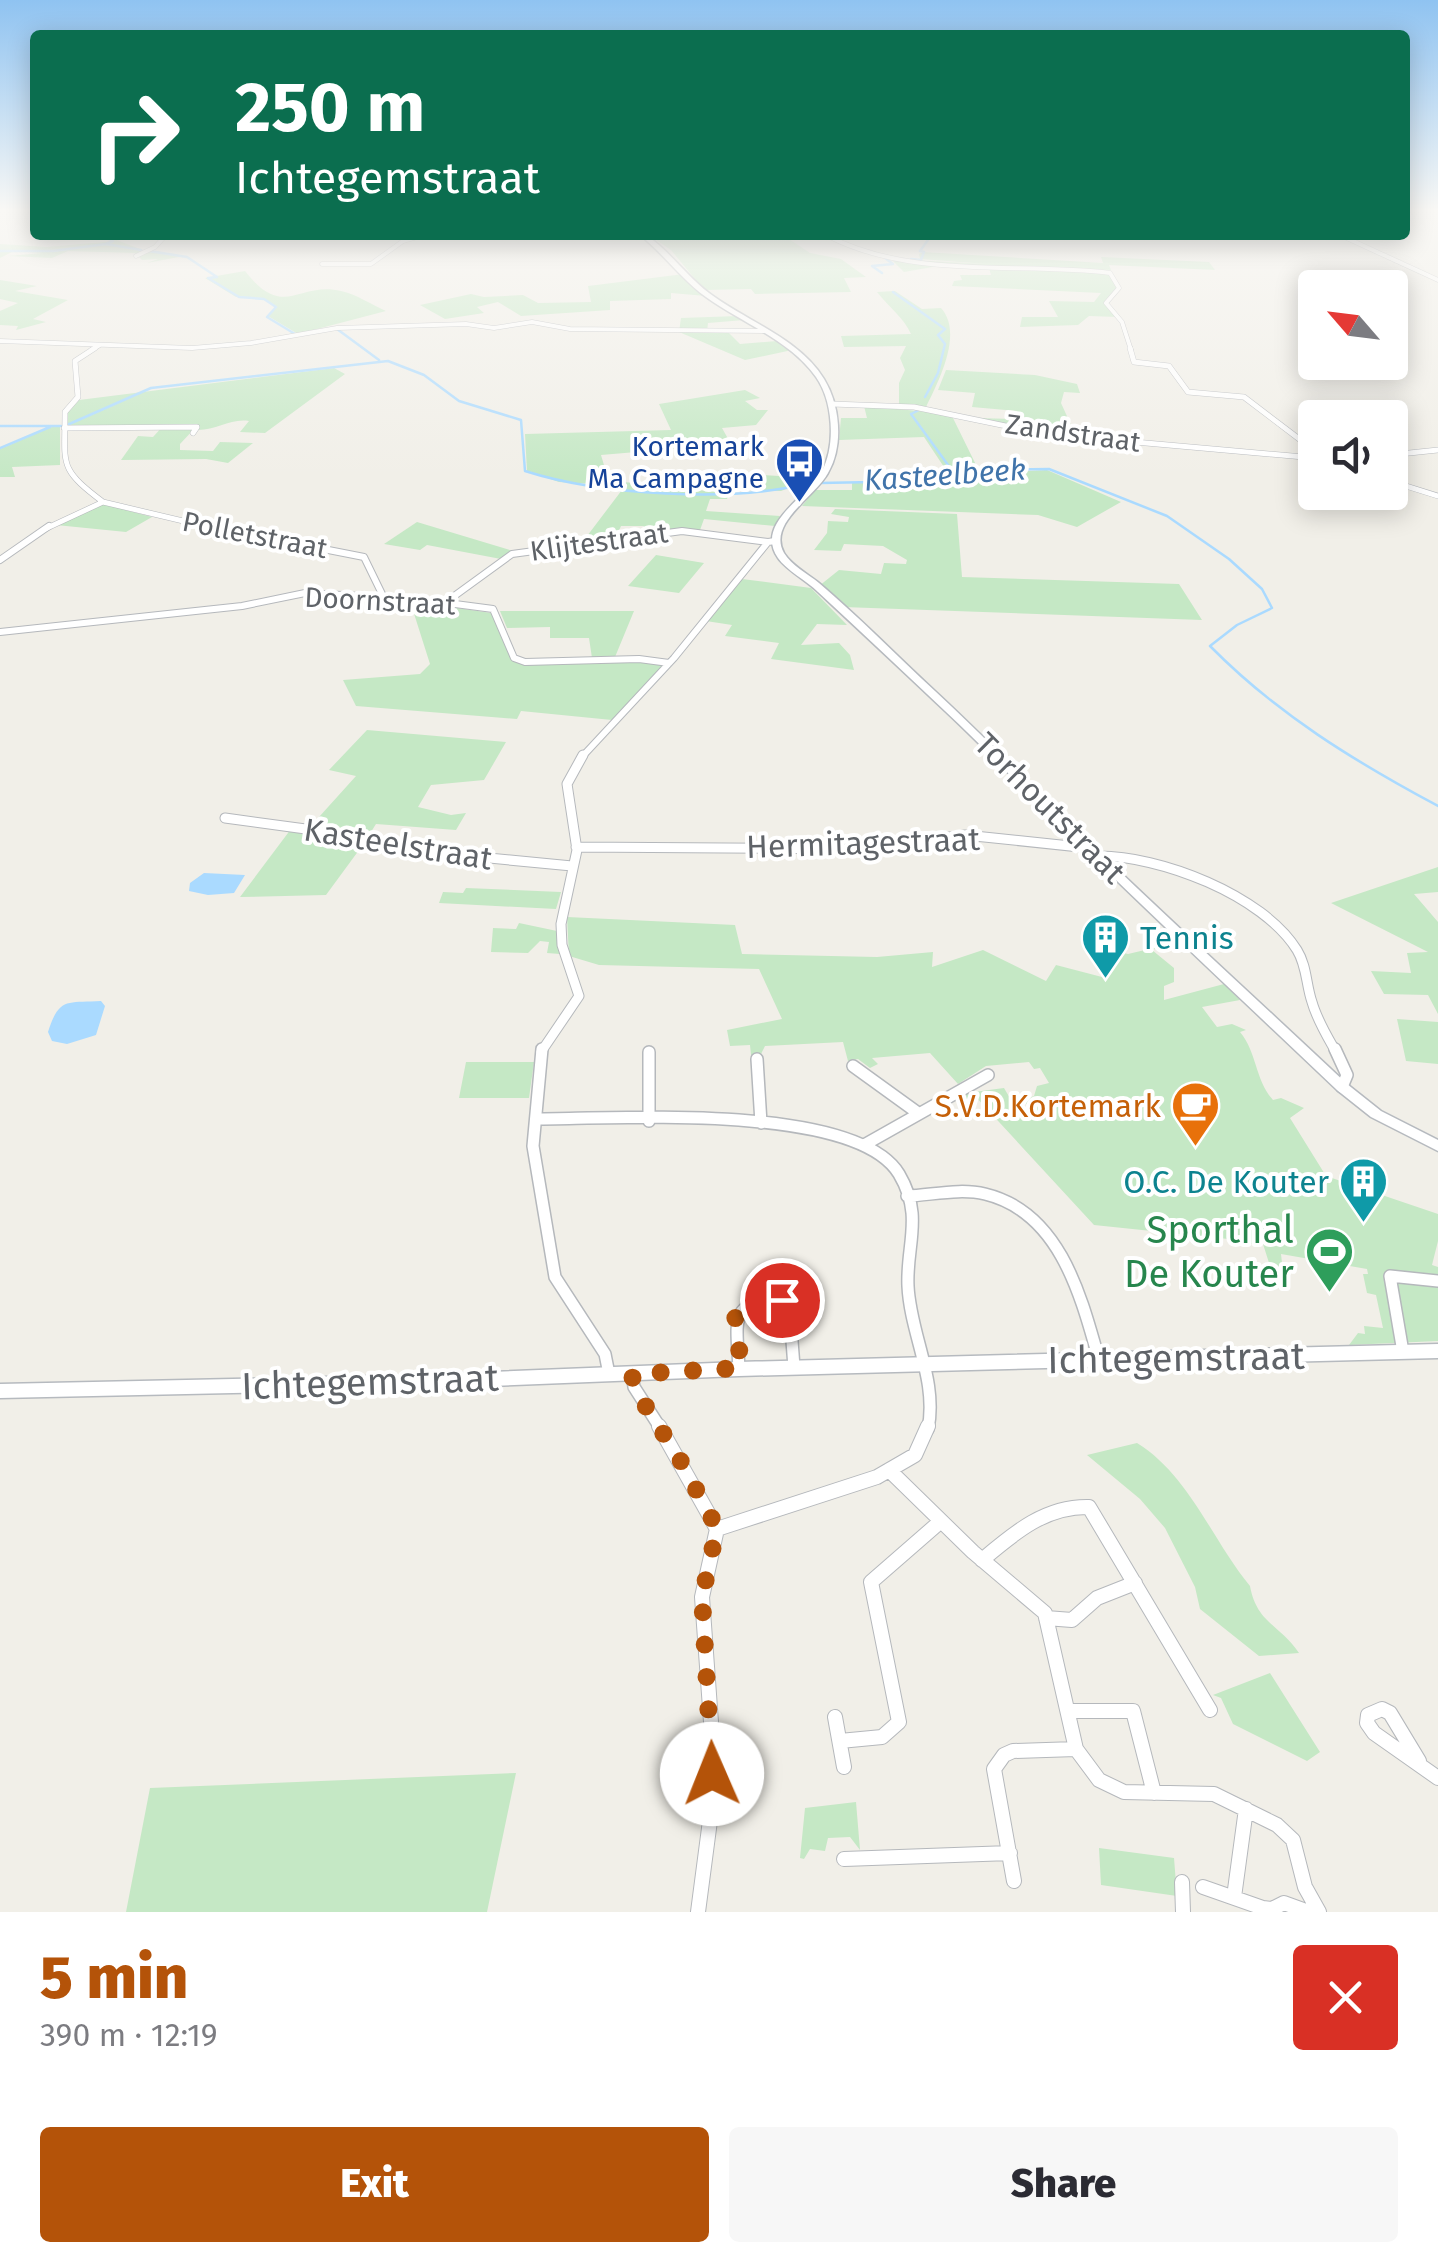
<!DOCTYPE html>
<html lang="en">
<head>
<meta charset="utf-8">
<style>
  :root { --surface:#fff; --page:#f7f7f7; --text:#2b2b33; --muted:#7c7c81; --accent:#b45309 }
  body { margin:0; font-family:"Fira Sans",sans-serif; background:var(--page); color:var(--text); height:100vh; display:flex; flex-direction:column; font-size:38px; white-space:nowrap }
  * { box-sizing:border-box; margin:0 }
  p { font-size:32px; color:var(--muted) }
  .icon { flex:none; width:55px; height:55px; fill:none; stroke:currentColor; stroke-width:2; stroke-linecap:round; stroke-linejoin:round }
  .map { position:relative; height:1912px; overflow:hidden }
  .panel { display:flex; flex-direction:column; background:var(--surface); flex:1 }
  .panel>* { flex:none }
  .hud { position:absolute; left:30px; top:30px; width:1380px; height:210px; border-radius:10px; box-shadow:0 5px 25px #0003; background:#0b6e4f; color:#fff; overflow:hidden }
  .needle { width:65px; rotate:298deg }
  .buttons { position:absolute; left:1298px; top:270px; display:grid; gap:20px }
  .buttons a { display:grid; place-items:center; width:110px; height:110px; border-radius:10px; background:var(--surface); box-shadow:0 5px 25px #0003; font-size:50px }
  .pin { position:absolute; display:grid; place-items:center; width:85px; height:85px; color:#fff; margin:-42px; border:5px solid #fff; border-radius:50%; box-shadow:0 2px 10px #0007 }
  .me { position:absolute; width:110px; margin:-55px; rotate:359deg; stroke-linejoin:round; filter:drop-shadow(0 0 8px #0008) }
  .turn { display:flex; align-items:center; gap:35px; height:210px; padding:0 40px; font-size:45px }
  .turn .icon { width:130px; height:130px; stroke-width:2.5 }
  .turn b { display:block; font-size:70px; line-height:85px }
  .round { display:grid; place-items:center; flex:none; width:105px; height:105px; border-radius:10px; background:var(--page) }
  .overview { display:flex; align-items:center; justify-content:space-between; height:170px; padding:0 40px }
  h1 { font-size:60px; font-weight:800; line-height:75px; color:var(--accent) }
  .cta { display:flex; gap:20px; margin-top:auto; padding:20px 40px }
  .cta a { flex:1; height:115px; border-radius:10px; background:var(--accent); color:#fff; font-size:40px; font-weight:800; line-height:115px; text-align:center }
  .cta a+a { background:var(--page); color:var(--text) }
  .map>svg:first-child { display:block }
</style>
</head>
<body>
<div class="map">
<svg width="1438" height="1912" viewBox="0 0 1438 1912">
  <rect width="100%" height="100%" fill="#f1efe8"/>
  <path fill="#c5e8c5" d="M104 235 145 251 184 256 147 263 158 259 142 260 135 253 68 251 52 258 8 256 42 253 14 251 0 258V244L46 247 115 241Z
    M649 235H783L810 253 841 259 866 277 844 278 851 292 755 294 751 289 704 290 671 250Z
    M923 252 1103 263 1101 257 1209 262 1215 270 1109 265 1111 270 1106 271 1118 287 1105 301 1118 317 1089 316 1078 325 1020 327 1022 317H1058L1049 301 1094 302 1101 293 952 286 954 281 962 280 960 275H991L989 268 938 266 904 272 891 259 987 264 920 259 919 254Z
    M245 271C284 321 298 281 341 291 356 294 372 305 386 311L298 334 268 316 277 307 262 298 236 297 205 278Z
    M684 274 706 296 671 293V299L610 301V310L521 316 498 302 477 307 484 313 445 319 420 305 471 294 484 297 523 295 538 303 591 302 588 286Z
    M0 280 37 286 15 291 68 300 33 319 46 322 16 330 18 326 0 325V311L18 303 0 299Z
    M895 291 922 309 941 308C964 333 938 382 926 407L899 405V383L905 370 900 358 906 346 844 347 841 336 911 334C904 318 889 307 877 292Z
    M738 316 744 320 708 323 707 332H728L740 344 777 341 792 350 745 360 679 332 681 318Z
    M334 368 345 374 265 433 240 432 249 421C231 418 217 430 198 430L200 426 191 424 67 427V411L79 400Z
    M946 370 1035 375 1077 384 1080 393 1064 392 1061 403 1076 436 975 418 1015 419 1017 411 972 407 975 393 938 390Z
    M745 390 760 398 745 401 757 410H768L756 425 722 428 731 444 601 455 609 482 651 483 745 474 814 478 781 491 636 487 730 492 727 499H710L706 511 780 516 775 526 704 519 700 530 641 537 644 526H621L615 540 581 544 625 486 559 482 527 471 525 434 671 430 659 404Z
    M864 406 951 414 979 471 973 474 1047 470 1121 502 1077 527 1038 515 802 506 815 490H852V483L928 481 964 476 948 473 924 437 839 440 841 418H867Z
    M54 426H60V465L12 467 15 477H0V449Z
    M163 426 195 428 180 444V450L213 451 220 442 253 443 228 463 206 459 121 460 138 436 153 437Z
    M103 504 152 517 126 532 56 525Z
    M835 509 957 514 962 577 1179 584 1202 620 843 607 819 586 839 570 881 574 884 563 906 564 907 560 883 546 844 544 841 551 814 550 827 533 828 521 848 522 849 517 831 514Z
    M417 522 513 551 501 559 427 545 420 550 384 544Z
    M656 555 704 563 679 593 628 586Z
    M742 579 811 588 847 625 817 624 801 645 839 643 850 655 854 670 771 659 779 643 725 636 732 625 706 621Z
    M410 601 491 613 516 662 637 660 663 665 612 720 521 711 517 719 356 706 343 680 420 674 430 664Z
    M500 611H634L615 657 592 658 589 638H550V627L507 628Z
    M367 730 506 742 484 780 431 785 418 807 451 815 466 813 456 830 376 824 364 843 310 827 356 776 329 770Z
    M291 829 362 846 326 895 240 897Z
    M1438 867V892L1414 894 1438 922V1014L1428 995 1384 994 1371 971 1411 973 1407 953 1428 952 1331 903Z
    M466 888 561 892 556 909 439 903 443 892 463 893Z
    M567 917 735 925 742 954 877 957 933 952 932 967 983 950 1046 981 1056 965 1102 977 1115 951 1128 954 1179 942 1152 950 1174 968V982L1164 986V1000L1224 984 1240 1000 1202 1007 1217 1027 1232 1024 1246 1030 1240 1032C1257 1052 1255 1080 1273 1100L1281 1098 1304 1108 1290 1118 1326 1176 1438 1214V1241L1432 1265 1438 1267V1341L1349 1345 1358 1333 1365 1334 1364 1326 1383 1328 1376 1295 1367 1293 1363 1274H1368L1367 1269 1281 1254 1283 1272 1270 1266 1263 1244H1241L1238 1240 1094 1225 975 1096 964 1100 959 1094 1004 1088 1017 1110 1030 1109 1024 1100 1034 1096 1037 1086 1049 1083 1040 1068 1034 1069 1029 1062 986 1066 958 1084 930 1053 872 1058 878 1064 870 1068 858 1059 848 1061 843 1042 765 1046 760 1056 751 1055 750 1045 730 1046 727 1030 782 1019 759 969 599 965 569 956Z
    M519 923 557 931 560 954 547 953 549 942 540 941 528 953 491 952 493 928 516 929Z
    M1397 1019 1438 1022V1064L1406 1061Z
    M466 1062H534L529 1098H459Z
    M1137 1443C1189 1475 1212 1540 1250 1586 1257 1624 1280 1624 1299 1653L1259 1656 1200 1609 1195 1587 1165 1528 1140 1499 1087 1455Z
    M1270 1673 1320 1752 1307 1761 1233 1724 1221 1698 1213 1695Z
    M516 1773 487 1912H126L150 1788Z
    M856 1802 860 1850 850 1837 828 1838 825 1851 810 1849 804 1859 800 1858 805 1808Z
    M1099 1848 1174 1858 1177 1896 1101 1885Z"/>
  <path fill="#aadaff" d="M204 873 245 875 234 893 208 895 189 891 190 883Z
    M101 1001 105 1006 96 1035 67 1044 52 1041 48 1032C59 997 67 1003 101 1001Z"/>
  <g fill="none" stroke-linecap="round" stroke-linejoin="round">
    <path stroke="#aadaff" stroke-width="2.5" d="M101 235 113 241 106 244 141 250
      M0 251H53L106 244
      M149 251 187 257 217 277 208 278 239 297 264 299 276 307 267 317 295 334
      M911 259 921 260 924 252 920 251 928 240
      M882 273 872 266 893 264 885 258
      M893 292 945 329 938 335 945 344 938 373 925 397
      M337 329 379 360
      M919 410 911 414 956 476
      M67 425 151 388 388 361 424 375 459 401 521 420 525 471C600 495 732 503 809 483
      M0 426H61
      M0 448 50 427
      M820 483 927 481 990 470 1049 469 1167 516 1229 559 1262 589 1272 608 1237 625 1210 646C1277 714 1354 761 1438 806"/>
    <defs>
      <path id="street-far5" d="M826 235C911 280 1018 262 1110 273L1119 288 1106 303 1122 322 1131 350
        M1340 235 1438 280
        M136 256 155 247 166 235
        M322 264H371L403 241 424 235
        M0 341 192 348 251 343 337 328 466 324 494 328 532 322 570 329 766 331
        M91 350 100 345"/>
      <path id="street-far4" d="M1130 348 1134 362 1169 366 1188 392 1244 397 1315 451
        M832 404 914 407 1045 434 1315 458
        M64 428 197 427 193 433
        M1390 455 1438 450
        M1390 481 1438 496
        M103 502 217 529
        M45 529 103 502C58 468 65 466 65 412L78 397 75 361 95 348"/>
      <path id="street-far3" d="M206 526 364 557 383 596
        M0 560 49 526
        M446 602 512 554 682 531 768 542
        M0 632 242 606 305 593 417 599 493 609 514 658 525 662 639 659 669 663
        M581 758 674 658 768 542 775 541"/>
      <path id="street-far2" d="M225 818 313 830 374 847 572 866
        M576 847 857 849 965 835 1089 848
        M1097 856C1159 855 1263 895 1297 950 1307 966 1306 985 1312 1002 1317 1020 1327 1036 1336 1052
        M541 1052 579 996 562 945 561 924 577 850 567 784 583 755"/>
      <path id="street-far1" d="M542 1049 533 1146 555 1277 605 1354 609 1374
        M1335 1049 1347 1075 1342 1087
        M649 1052V1121
        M757 1059 761 1123
        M853 1066 918 1113
        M537 1119C614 1119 855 1102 899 1174 924 1216 906 1245 908 1286 910 1333 938 1381 928 1429
        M864 1145 988 1075
        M907 1196C932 1195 960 1188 985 1194 1060 1212 1081 1296 1099 1360
        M1403 1352 1390 1276 1438 1281
        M739 1369C737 1323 726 1295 789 1302L794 1367
        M632 1373 634 1387 661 1429"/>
      <path id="street" d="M659 1426 717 1529 702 1597 712 1736 711 1813 698 1912
        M889 1470 973 1552 1045 1613 1076 1749 1099 1780 1124 1792 1214 1794 1277 1825 1293 1840 1305 1887 1319 1912
        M717 1529 877 1477 915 1455 928 1426
        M982 1560C1014 1533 1045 1506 1089 1507L1210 1710
        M1046 1618 1072 1620 1097 1598 1135 1583
        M1068 1711H1133L1154 1793
        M835 1717 844 1767
        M840 1741 882 1737 899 1722 871 1582 941 1521
        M1419 1761 1390 1713 1382 1709 1368 1715 1367 1723 1374 1733 1438 1778
        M844 1859 1010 1853
        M1014 1881 994 1769 1004 1755 1013 1751 1076 1749
        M1182 1882 1183 1912
        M1203 1887 1263 1908 1272 1909 1284 1903 1306 1911 1316 1909
        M1234 1897 1246 1809"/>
      <path id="secondary" d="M640 235H646L654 241C674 257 689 278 709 293 746 321 799 338 824 379 840 405 844 445 828 473 815 497 767 523 784 553 791 565 808 574 819 583 859 617 896 655 935 691 989 741 1040 794 1092 845 1176 926 1262 1004 1347 1084L1381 1111 1438 1140V1151L1371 1117 1337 1090C1253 1010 1168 931 1085 850 1038 804 993 756 945 711 903 671 861 632 818 592 807 581 786 570 778 558 754 523 808 497 822 471 836 445 833 401 816 377 790 340 742 323 706 297 682 280 664 254 640 235Z
        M1438 1344V1358L739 1376 418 1389 0 1398V1384L418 1375 739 1362Z"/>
    </defs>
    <use href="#street-far5" stroke="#b5b8bc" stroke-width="5"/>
    <use href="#street-far4" stroke="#b5b8bc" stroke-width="6"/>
    <use href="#street-far3" stroke="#b5b8bc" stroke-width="8"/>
    <use href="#street-far2" stroke="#b5b8bc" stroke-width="11"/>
    <use href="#street-far1" stroke="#b5b8bc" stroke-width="14"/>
    <use href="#street" stroke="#b5b8bc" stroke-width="16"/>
    <use href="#secondary" stroke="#b6babf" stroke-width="3"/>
    <use href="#street-far5" stroke="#fff" stroke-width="4"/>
    <use href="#street-far4" stroke="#fff" stroke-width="5"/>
    <use href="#street-far3" stroke="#fff" stroke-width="6"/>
    <use href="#street-far2" stroke="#fff" stroke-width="9"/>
    <use href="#street-far1" stroke="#fff" stroke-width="11"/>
    <use href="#street" stroke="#fff" stroke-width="14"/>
    <use href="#secondary" fill="#fff" fill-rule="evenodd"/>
  </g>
  <linearGradient id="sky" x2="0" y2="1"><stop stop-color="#8fc3f1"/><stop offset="0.44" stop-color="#f9f8f5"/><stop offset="1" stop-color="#f9f8f5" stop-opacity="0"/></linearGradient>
  <rect width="1438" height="478" fill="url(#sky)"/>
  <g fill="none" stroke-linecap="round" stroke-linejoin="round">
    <path stroke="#b45309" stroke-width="18" stroke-dasharray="0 32.4" d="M712 1774 702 1597 717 1528 679 1458 634 1388 632 1374 740 1368C741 1316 713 1307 782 1300"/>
  </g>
  <defs>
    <symbol id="bus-pin" viewBox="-11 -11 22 30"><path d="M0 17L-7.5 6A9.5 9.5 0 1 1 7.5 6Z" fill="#1a4fb4" stroke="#fff"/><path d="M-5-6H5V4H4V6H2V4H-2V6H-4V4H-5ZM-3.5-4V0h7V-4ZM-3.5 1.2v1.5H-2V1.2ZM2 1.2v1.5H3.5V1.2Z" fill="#fff"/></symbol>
    <symbol id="building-pin" viewBox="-11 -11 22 30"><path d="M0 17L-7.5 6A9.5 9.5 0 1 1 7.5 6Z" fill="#0f9aa8" stroke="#fff"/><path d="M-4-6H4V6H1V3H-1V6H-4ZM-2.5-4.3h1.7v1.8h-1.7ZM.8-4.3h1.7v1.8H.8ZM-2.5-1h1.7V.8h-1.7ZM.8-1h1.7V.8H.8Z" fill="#fff"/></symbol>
    <symbol id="cafe-pin" viewBox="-11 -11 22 30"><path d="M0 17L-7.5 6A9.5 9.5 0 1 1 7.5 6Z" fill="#e8710a" stroke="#fff"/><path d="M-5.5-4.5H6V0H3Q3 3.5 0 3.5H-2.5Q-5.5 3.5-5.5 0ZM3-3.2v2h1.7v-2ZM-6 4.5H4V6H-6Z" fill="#fff"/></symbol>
    <symbol id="stadium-pin" viewBox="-11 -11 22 30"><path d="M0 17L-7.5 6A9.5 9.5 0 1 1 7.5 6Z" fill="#2e9e5b" stroke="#fff"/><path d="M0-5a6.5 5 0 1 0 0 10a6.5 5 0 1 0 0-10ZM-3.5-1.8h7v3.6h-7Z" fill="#fff"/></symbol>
  </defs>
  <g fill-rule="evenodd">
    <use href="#bus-pin" x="772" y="434" width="55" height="75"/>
    <use href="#building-pin" x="1078" y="910" width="55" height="75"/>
    <use href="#cafe-pin" x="1168" y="1078" width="55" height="75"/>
    <use href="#building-pin" x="1336" y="1154" width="55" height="75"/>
    <use href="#stadium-pin" x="1302" y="1224" width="55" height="75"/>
  </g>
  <g text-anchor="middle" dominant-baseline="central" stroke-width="8" stroke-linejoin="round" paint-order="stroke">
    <g font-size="28" fill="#5f6368" stroke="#fff">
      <text transform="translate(1073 433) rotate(8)">Zandstraat</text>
      <text transform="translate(255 535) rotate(11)">Polletstraat</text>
      <text transform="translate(599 542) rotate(-8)">Klijtestraat</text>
      <text transform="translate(380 601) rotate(3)">Doornstraat</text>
    </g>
    <g font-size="28" fill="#164399" stroke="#fff" text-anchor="end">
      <text x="764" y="446">Kortemark<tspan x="764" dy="32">Ma Campagne</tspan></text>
    </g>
    <g font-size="30" font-style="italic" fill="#4174aa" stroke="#fff">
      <text transform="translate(945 475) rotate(-4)">Kasteelbeek</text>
    </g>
    <g font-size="32" fill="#5f6368" stroke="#fff">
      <text transform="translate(1050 808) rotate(45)">Torhoutstraat</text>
      <text transform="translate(863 843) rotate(-2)">Hermitagestraat</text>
      <text transform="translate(398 844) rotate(9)">Kasteelstraat</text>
    </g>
    <g font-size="32" fill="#0d838f" stroke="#fff" text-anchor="start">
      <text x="1140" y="938">Tennis</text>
      <text x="1329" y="1182" text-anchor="end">O.C. De Kouter</text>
    </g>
    <g font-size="32" fill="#c56008" stroke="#fff" text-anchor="end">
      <text x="1161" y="1106">S.V.D.Kortemark</text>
    </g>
    <g font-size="38" fill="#27864d" stroke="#fff" text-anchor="end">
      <text x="1294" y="1230">Sporthal<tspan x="1294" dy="44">De Kouter</tspan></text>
    </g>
    <g font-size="38" fill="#5f6368" stroke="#fff">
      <text transform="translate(1176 1358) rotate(-1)">Ichtegemstraat</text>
      <text transform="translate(370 1382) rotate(-2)">Ichtegemstraat</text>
    </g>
  </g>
</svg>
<div class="buttons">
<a><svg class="needle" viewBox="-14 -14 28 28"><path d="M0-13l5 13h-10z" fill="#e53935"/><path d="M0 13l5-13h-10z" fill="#7c7c81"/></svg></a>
<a><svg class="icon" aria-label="sound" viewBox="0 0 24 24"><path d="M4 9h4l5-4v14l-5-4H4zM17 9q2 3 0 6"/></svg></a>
</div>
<div class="pin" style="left:782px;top:1300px;background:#d93025"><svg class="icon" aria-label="arrive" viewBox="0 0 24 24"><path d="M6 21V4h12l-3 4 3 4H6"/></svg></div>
<svg class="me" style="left:712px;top:1774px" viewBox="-20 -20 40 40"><circle r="19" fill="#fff"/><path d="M0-13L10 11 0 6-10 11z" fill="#b45309"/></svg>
<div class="hud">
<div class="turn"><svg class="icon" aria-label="right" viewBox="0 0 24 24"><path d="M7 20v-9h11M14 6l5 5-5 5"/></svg><div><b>250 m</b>Ichtegemstraat</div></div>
</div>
</div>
<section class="panel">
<div class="overview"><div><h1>5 min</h1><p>390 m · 12:19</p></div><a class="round" style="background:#d93025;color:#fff"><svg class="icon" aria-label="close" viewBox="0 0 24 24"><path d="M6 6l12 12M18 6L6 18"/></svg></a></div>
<div class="cta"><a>Exit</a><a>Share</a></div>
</section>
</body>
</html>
